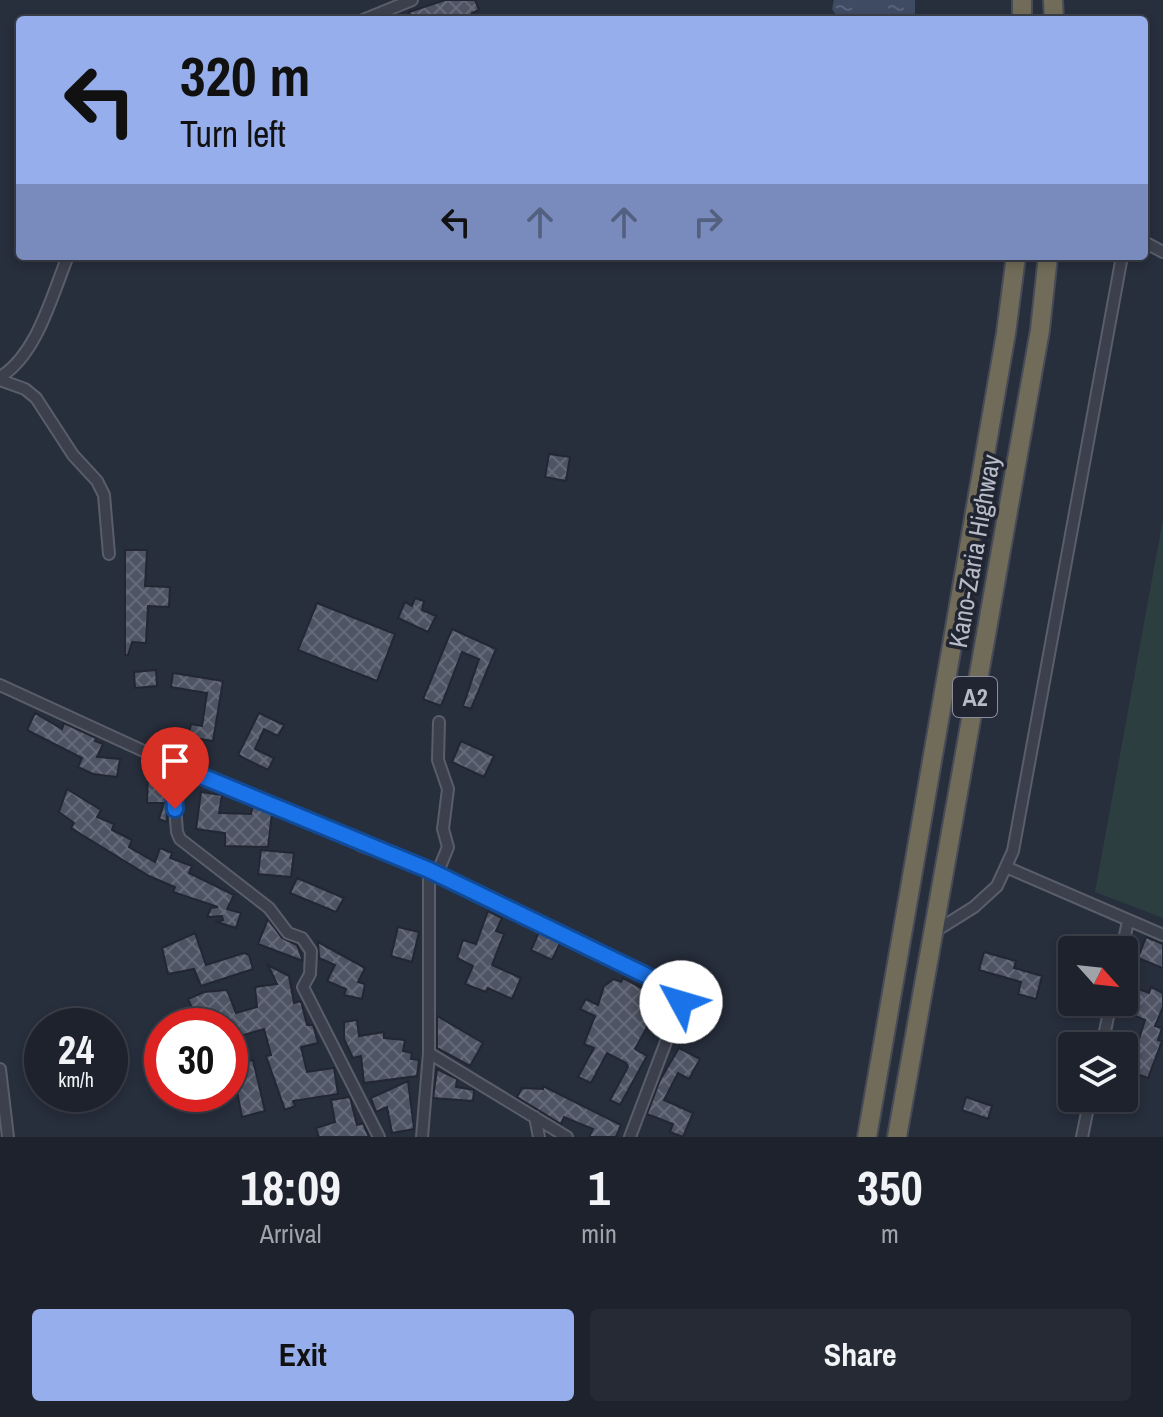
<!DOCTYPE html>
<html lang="en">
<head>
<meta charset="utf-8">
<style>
  :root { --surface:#1d222d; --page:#252a35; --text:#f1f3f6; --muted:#a0a4aa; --line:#3b3f49; --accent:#97aeec }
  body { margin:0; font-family:"Archivo Narrow",sans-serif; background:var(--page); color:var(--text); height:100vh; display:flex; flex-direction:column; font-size:30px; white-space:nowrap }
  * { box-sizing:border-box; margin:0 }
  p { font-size:26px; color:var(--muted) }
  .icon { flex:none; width:44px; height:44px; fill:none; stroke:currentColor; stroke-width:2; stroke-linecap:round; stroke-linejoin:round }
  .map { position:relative; height:1137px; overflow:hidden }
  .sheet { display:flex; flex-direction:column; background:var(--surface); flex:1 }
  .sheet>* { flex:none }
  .banner { position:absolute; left:16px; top:16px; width:1132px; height:244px; border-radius:8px; box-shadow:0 4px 12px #0003,0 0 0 2px var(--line); background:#97aeec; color:#111; overflow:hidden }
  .needle { width:52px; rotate:117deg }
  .fabs { position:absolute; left:1058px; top:936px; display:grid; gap:16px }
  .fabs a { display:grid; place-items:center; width:80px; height:80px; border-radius:8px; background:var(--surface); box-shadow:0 4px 12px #0003,0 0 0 2px var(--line); font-size:40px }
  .speed { position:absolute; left:24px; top:1008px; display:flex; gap:16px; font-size:40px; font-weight:700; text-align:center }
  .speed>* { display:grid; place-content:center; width:104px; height:104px; border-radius:50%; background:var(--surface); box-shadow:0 4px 12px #0003,0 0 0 2px var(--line); line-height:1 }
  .speed small { font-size:20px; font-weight:400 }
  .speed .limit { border:12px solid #d22; background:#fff; color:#111 }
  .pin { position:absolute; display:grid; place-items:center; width:68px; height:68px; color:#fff; margin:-82px -34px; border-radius:50% 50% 50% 0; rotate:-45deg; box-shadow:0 0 8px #0007 }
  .pin .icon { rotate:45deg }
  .me { position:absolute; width:88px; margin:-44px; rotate:309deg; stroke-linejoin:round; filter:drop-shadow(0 0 6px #0008) }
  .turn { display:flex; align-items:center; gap:28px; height:168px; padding:0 32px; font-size:36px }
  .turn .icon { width:104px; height:104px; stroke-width:2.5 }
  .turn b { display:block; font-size:56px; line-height:68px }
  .lanes { display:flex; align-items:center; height:76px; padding:0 32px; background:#0003; justify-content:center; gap:40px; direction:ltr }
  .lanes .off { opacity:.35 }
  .eta { display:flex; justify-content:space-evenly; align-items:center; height:136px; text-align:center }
  .eta b { font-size:48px; font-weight:800; line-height:56px }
  .button { display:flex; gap:16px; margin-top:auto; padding:16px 32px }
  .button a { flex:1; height:92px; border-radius:8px; background:var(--accent); color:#111; font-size:32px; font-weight:800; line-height:92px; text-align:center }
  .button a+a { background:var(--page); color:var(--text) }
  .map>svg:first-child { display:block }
</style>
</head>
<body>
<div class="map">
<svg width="1163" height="1137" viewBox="0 0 1163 1137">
  <defs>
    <pattern id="water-ripples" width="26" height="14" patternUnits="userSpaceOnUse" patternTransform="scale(2)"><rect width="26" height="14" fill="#3f4a63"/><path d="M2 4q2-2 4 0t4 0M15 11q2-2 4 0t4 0" fill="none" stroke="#586278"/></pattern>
    <pattern id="building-cross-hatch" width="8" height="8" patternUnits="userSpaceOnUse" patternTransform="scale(2)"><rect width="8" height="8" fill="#4e5464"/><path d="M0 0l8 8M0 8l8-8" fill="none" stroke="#656b79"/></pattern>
  </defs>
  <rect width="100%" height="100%" fill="#272e3c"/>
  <path fill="#2d3e41" d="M1163 519V918L1095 892Z"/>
  <path fill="url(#water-ripples)" d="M834 0H915V20H839L832 9Z"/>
  <path fill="url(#building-cross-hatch)" stroke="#222733" stroke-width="2" d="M445 0H475L479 10 472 13 473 20H411L409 12Z
    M549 454 570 457 566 481 545 477Z
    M125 550H147L145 586 170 587 169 607 148 606 146 643 132 642 128 655H125Z
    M415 598 424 601 422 610 436 616 428 632 398 618 405 602 412 606Z
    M317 603 395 634 377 681 298 650Z
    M452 629 496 649 471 709 463 706 479 659 462 652 441 706 423 699Z
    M156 670 157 686 135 688 134 672Z
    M173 673 223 681 213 741 188 737 191 724 202 726 207 693 171 687Z
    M35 713 62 729 64 723 96 738 95 741 103 744 97 757 120 759 117 777 93 774 78 767 82 758 27 730Z
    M259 713 284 725 278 736 264 729 255 749 274 758 268 770 238 755Z
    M461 741 494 756 484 777 452 762Z
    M148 773 165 774 167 822 159 819 164 803H147Z
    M67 789 101 810 97 817 114 824 112 830 132 840 129 847 155 862 160 848 172 853 170 858 192 866 189 873 234 895 227 909 241 913 236 928 217 922 223 920 222 916 207 917 211 908 218 907 173 892 175 887 149 876 71 828 74 823 59 812Z
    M201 792 222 795 219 813 251 814 253 805 272 813 268 847 225 846V833L196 829Z
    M261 850 294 853 291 877 258 874Z
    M297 878 344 898 336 912 290 893Z
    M488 911 502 918 496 931 504 934 492 965 521 978 512 999 488 988 486 992 465 984 473 966 457 958 463 940 476 944Z
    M268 919 282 938 297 945 303 961 258 944Z
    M398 927 419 932 412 962 391 956Z
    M539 932 560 943 552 960 531 950Z
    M195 933 206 965 244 953 249 955 253 969 201 986 194 969 168 974 162 948Z
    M1146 937 1163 944V968L1138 958Z
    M318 942 365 968 358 982 365 984 362 999 344 995 346 989 327 981 335 965 319 958Z
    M984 952 1016 961 1014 968 1042 976 1036 999 1018 994 1021 982 979 970Z
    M268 965 289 976 294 1003 301 1001 307 1025H313L318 1043 301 1047 307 1072 334 1068 338 1094 293 1101 295 1106 285 1110 266 1056 271 1055 264 1029 230 1039V1026H200L188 999 204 992 227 990 236 1013 257 1007 255 987 277 984Z
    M623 978 658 997 660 993 669 998 656 1021 652 1018 635 1049 647 1056 620 1105 610 1100 628 1067 626 1063 607 1053 591 1083 578 1077 594 1048 584 1044 595 1016 580 1009 586 999 598 1005 604 986 614 979 621 982Z
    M1151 987 1163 993V1007L1155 1026 1162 1028 1158 1040 1162 1041 1148 1078 1129 1071 1145 1020 1126 1012 1136 988 1149 993Z
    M437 1016 483 1043 470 1066 437 1048Z
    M357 1020 359 1036 384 1032V1038L405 1040 403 1051 412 1053 411 1059 419 1060 417 1076 364 1083 361 1056 353 1058 344 1039V1022Z
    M679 1048 700 1059 689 1079 678 1073 664 1100 693 1113 683 1137 670 1132 673 1124 647 1114 660 1080Z
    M253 1060 265 1111 242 1117 232 1066Z
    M437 1069 457 1079 456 1087 474 1090 473 1101 433 1098Z
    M408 1081 414 1129 392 1133 387 1107 376 1112 371 1098Z
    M543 1086 621 1125 616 1137H589L593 1129 564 1117 561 1124 517 1097 522 1088 543 1089Z
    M350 1097 357 1125 363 1123 369 1137H319L316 1128 335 1122 331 1100Z
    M966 1097 992 1106 988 1119 962 1110Z"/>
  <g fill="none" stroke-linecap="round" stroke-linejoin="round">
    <defs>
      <path id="street" d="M363 20 412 0
        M1144 242 1163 252
        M0 377C37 355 52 295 68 256
        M0 380 25 389 36 398 73 455 97 481 104 495 109 554
        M0 685 172 764 319 823 362 846 429 870 674 989 681 1002 630 1137
        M172 764 177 832 180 839 269 908 288 933 302 938 311 951 310 974 303 987 379 1137
        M1006 867 1163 935
        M437 874 448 847 443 829 448 789 438 760 439 722
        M934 932 974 907 997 886 1013 851 1122 256
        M1122 950 1128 921
        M1102 1046 1111 1002
        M429 1053 567 1137
        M0 1069 8 1137
        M535 1117 539 1137
        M422 1137 429 1053V870
        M1082 1137 1090 1098"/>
      <path id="highway" d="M1022 0V20
        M1053 0 1054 20
        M867 1137 1006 333 1016 256
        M897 1137 1040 330 1048 256"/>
    </defs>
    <use href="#street" stroke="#595e6a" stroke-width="14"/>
    <use href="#highway" stroke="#464b57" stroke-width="22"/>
    <use href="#street" stroke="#3b404c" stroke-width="10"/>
    <use href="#highway" stroke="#716b59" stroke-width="18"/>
  </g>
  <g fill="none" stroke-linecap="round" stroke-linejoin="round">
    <defs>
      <path id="route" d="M175 809 172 764 429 870 674 989 681 1002"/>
    </defs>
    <use href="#route" stroke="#114b97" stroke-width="20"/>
    <use href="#route" stroke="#1a73e8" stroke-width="14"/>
  </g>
  <g text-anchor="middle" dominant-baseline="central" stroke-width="7" stroke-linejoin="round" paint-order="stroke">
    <rect fill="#202531" stroke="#8a8e9a" stroke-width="2" x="953" y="677" width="44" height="40" rx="6"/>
    <g font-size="24" font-weight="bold" fill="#b7bbc7">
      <text x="975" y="697">A2</text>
    </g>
    <g font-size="26" fill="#b7bbc7" stroke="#202531">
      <text transform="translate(974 551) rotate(-80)">Kano-Zaria Highway</text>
    </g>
  </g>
</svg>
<div class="fabs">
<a><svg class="needle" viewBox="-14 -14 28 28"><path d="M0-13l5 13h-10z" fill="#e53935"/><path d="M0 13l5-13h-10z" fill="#a0a4aa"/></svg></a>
<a><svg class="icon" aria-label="layers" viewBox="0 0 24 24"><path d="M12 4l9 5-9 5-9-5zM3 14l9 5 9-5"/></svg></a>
</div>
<div class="speed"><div>24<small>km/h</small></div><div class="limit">30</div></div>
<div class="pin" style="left:175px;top:809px;background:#d93025"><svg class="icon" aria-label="arrive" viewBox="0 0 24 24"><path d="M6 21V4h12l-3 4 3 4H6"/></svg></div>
<svg class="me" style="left:681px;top:1002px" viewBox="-20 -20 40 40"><circle r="19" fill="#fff"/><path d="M0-13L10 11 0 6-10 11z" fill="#1a73e8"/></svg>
<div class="banner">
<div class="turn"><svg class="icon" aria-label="left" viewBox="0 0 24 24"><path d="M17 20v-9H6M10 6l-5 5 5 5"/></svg><div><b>320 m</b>Turn left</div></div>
<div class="lanes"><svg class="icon" aria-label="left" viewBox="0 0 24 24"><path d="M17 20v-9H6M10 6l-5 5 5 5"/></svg><svg class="icon off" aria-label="ahead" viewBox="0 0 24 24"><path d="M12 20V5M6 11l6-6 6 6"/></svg><svg class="icon off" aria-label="ahead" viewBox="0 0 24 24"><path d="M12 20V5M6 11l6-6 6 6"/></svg><svg class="icon off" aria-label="right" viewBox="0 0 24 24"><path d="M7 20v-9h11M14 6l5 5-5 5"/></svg></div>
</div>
</div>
<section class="sheet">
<div class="eta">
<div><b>18:09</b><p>Arrival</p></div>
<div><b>1</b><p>min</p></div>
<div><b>350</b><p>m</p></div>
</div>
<div class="button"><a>Exit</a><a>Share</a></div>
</section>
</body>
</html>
